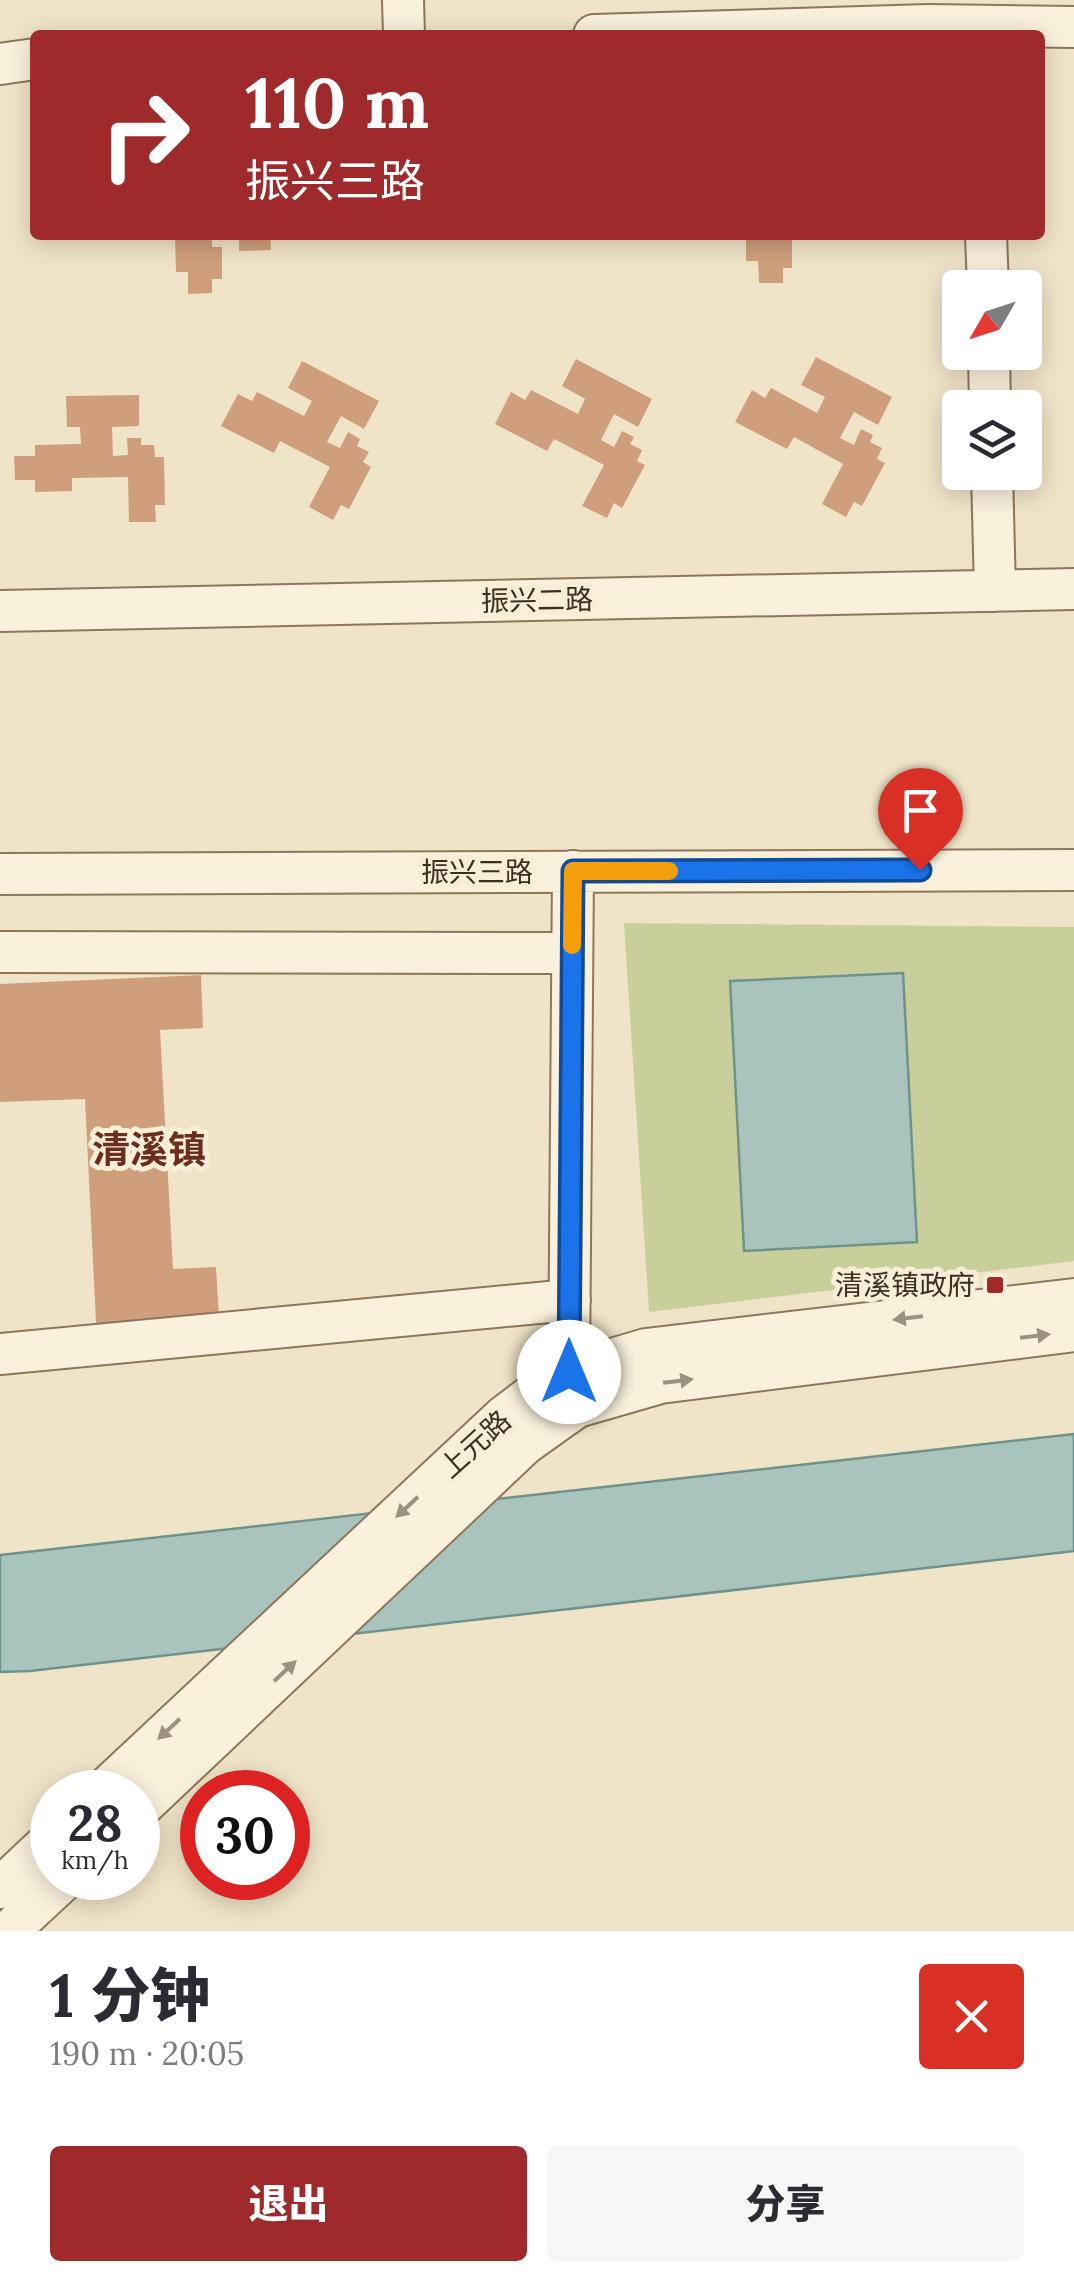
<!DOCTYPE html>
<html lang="zh">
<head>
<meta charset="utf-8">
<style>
  :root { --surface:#fff; --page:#f7f7f7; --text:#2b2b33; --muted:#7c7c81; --accent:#9e2a2b }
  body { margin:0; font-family:Lora,"Noto Sans SC",serif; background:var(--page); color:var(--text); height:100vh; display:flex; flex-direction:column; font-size:38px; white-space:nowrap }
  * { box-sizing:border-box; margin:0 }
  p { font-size:32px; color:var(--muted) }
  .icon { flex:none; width:55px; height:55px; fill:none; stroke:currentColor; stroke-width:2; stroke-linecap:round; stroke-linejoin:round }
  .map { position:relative; height:1931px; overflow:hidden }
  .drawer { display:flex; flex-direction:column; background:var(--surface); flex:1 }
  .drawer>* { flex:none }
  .guide { position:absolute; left:30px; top:30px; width:1015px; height:210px; border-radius:10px; box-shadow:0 5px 25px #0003; background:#9e2a2b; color:#fff; overflow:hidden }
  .needle { width:65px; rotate:231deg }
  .buttons { position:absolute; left:942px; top:270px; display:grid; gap:20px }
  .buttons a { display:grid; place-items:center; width:100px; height:100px; border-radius:10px; background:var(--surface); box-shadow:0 5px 25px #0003; font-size:50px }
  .speed { position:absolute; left:30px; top:1770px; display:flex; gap:20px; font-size:50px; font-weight:700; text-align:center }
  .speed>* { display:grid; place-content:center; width:130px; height:130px; border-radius:50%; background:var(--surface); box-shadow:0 5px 25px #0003; line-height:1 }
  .speed small { font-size:25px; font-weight:400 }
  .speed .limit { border:15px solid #d22; background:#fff; color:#111 }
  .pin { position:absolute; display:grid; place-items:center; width:85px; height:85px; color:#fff; margin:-102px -42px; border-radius:50% 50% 50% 0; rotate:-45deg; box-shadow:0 0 10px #0007 }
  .pin .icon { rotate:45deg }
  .me { position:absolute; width:110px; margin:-55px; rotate:0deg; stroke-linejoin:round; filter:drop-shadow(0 0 8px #0008) }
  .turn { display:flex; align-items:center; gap:35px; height:210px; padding:0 50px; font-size:45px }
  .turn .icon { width:130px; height:130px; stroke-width:2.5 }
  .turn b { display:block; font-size:70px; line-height:85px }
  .round { display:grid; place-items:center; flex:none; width:105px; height:105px; border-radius:10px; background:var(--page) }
  .headline { display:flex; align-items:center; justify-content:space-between; height:170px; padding:0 50px }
  h1 { font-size:60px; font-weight:800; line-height:75px }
  .action { display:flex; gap:20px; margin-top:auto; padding:20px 50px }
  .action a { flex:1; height:115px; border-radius:10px; background:var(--accent); color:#fff; font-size:40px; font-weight:800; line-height:115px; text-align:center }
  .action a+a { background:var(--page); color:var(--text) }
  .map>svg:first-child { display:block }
</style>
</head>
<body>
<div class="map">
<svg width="1074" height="1931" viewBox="0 0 1074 1931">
  <rect width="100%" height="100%" fill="#f0e4c8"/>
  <path fill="#c9cf9b" d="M624 923 1074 927V1261L649 1312Z"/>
  <path fill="#a9c4bc" stroke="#6f938a" stroke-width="2.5" d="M903 973 917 1242 744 1251 730 981Z
    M1074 1434V1551L30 1671 0 1672V1555Z"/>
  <path fill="#cf9f7d" d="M175 235H212V247H222V279H212V293L188 294V272H176Z
    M239 235H270L271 250 239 251Z
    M746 235 792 236V268H783V283H759L758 261H746Z
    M816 357 892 397 878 425 854 412 840 438 854 445 861 429 873 435 870 442 882 448 877 459 885 463 862 506 854 502 846 517 822 504 843 464 794 437 787 449 735 422 752 390 765 398 771 388 817 413 825 397 801 385Z
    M576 359 652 399 638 427 614 414 601 440 614 447 622 431 634 437 630 444 642 450 637 461 645 465 622 508 614 503 607 518 582 506 604 465 554 439 547 451 495 424 511 392 525 400 531 390 578 414 585 399 562 386Z
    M302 361 379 401 364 429 341 416 327 442 340 448 348 432 360 439 357 446 369 452 363 462 371 467 349 509 341 505 333 520 309 507 330 467 280 441 274 453 221 426 238 394 252 401 257 392 304 416 312 401 288 388Z
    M139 395V426L112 427 113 456 128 455 127 438H141V445H154L155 457H164L165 505H155L156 522H129L128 477 72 478V491L35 492V480H15L14 456H35V445L81 444 80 427H67L66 396Z
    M201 975 203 1028 160 1030 173 1269 216 1267 219 1317 96 1323 85 1099 0 1102V984Z"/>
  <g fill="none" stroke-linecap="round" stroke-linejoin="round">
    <defs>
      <path id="minor" d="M403 0 404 35
        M594 35 929 25 1074 27
        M0 64 35 59
        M986 235 988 288
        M989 352 990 408
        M992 472 995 591
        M0 611 1074 589
        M0 874 1074 870
        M0 952 572 953
        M0 1354 570 1300
        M569 1372 573 871
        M102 1792 503 1417 558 1375 646 1349 1074 1299
        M138 1810 525 1444 577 1407 660 1383 1074 1331
        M0 1888 52 1839
        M9 1931 66 1878"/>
    </defs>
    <use href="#minor" stroke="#8d765c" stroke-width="44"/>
    <use href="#minor" stroke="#faf1dc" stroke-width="40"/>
  </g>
  <defs><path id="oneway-solid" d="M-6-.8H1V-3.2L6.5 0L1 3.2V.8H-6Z" transform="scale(2.5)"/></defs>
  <g fill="#9c907e">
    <use href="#oneway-solid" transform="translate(908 1318) rotate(173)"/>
    <use href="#oneway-solid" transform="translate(1035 1336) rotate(-7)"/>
    <use href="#oneway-solid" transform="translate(678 1381) rotate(-7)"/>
    <use href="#oneway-solid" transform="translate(407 1507) rotate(137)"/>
    <use href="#oneway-solid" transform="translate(285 1671) rotate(-43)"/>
    <use href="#oneway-solid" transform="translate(169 1729) rotate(137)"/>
  </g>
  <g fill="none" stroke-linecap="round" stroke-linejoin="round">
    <defs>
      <path id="route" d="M569 1372 573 871 920 870"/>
    </defs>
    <use href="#route" stroke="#114b97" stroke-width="25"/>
    <use href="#route" stroke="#1a73e8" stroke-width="18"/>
    <path stroke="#f59e0b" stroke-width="18" d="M572 945 573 871H669"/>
  </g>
  <rect fill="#9e2a2b" stroke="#f7eed8" stroke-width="4" x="985" y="1275" width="20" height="20" rx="5"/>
  <g text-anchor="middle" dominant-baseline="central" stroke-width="10" stroke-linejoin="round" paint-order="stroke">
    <g font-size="28" fill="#3d2e20" stroke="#f7eed8">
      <text transform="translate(537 600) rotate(-1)">振兴二路</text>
      <text x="477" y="872">振兴三路</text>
      <text transform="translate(475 1444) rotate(-42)">上元路</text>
    </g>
    <g font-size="28" fill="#3d2e20" stroke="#f7eed8" text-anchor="end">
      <text x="975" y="1285">清溪镇政府</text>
    </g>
    <g font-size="38" font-weight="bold" fill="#6b2e1e" stroke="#f7eed8">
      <text x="149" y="1149">清溪镇</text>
    </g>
  </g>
</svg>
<div class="buttons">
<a><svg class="needle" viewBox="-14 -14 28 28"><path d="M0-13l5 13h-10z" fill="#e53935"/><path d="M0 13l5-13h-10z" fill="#7c7c81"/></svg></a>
<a><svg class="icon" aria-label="layers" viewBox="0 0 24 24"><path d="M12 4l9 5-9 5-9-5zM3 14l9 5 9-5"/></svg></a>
</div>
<div class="speed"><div>28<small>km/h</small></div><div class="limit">30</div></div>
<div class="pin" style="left:920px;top:870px;background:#d93025"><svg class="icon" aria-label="arrive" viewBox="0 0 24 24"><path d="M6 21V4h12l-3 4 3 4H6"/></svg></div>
<svg class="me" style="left:569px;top:1372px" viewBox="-20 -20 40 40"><circle r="19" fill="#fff"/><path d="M0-13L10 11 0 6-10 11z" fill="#1a73e8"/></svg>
<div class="guide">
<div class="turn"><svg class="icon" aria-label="right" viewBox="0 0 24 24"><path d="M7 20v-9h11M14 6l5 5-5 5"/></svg><div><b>110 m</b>振兴三路</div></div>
</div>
</div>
<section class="drawer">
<div class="headline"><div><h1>1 分钟</h1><p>190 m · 20:05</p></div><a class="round" style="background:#d93025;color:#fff"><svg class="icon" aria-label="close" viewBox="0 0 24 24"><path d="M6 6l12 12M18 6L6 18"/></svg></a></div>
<div class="action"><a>退出</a><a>分享</a></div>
</section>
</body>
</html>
